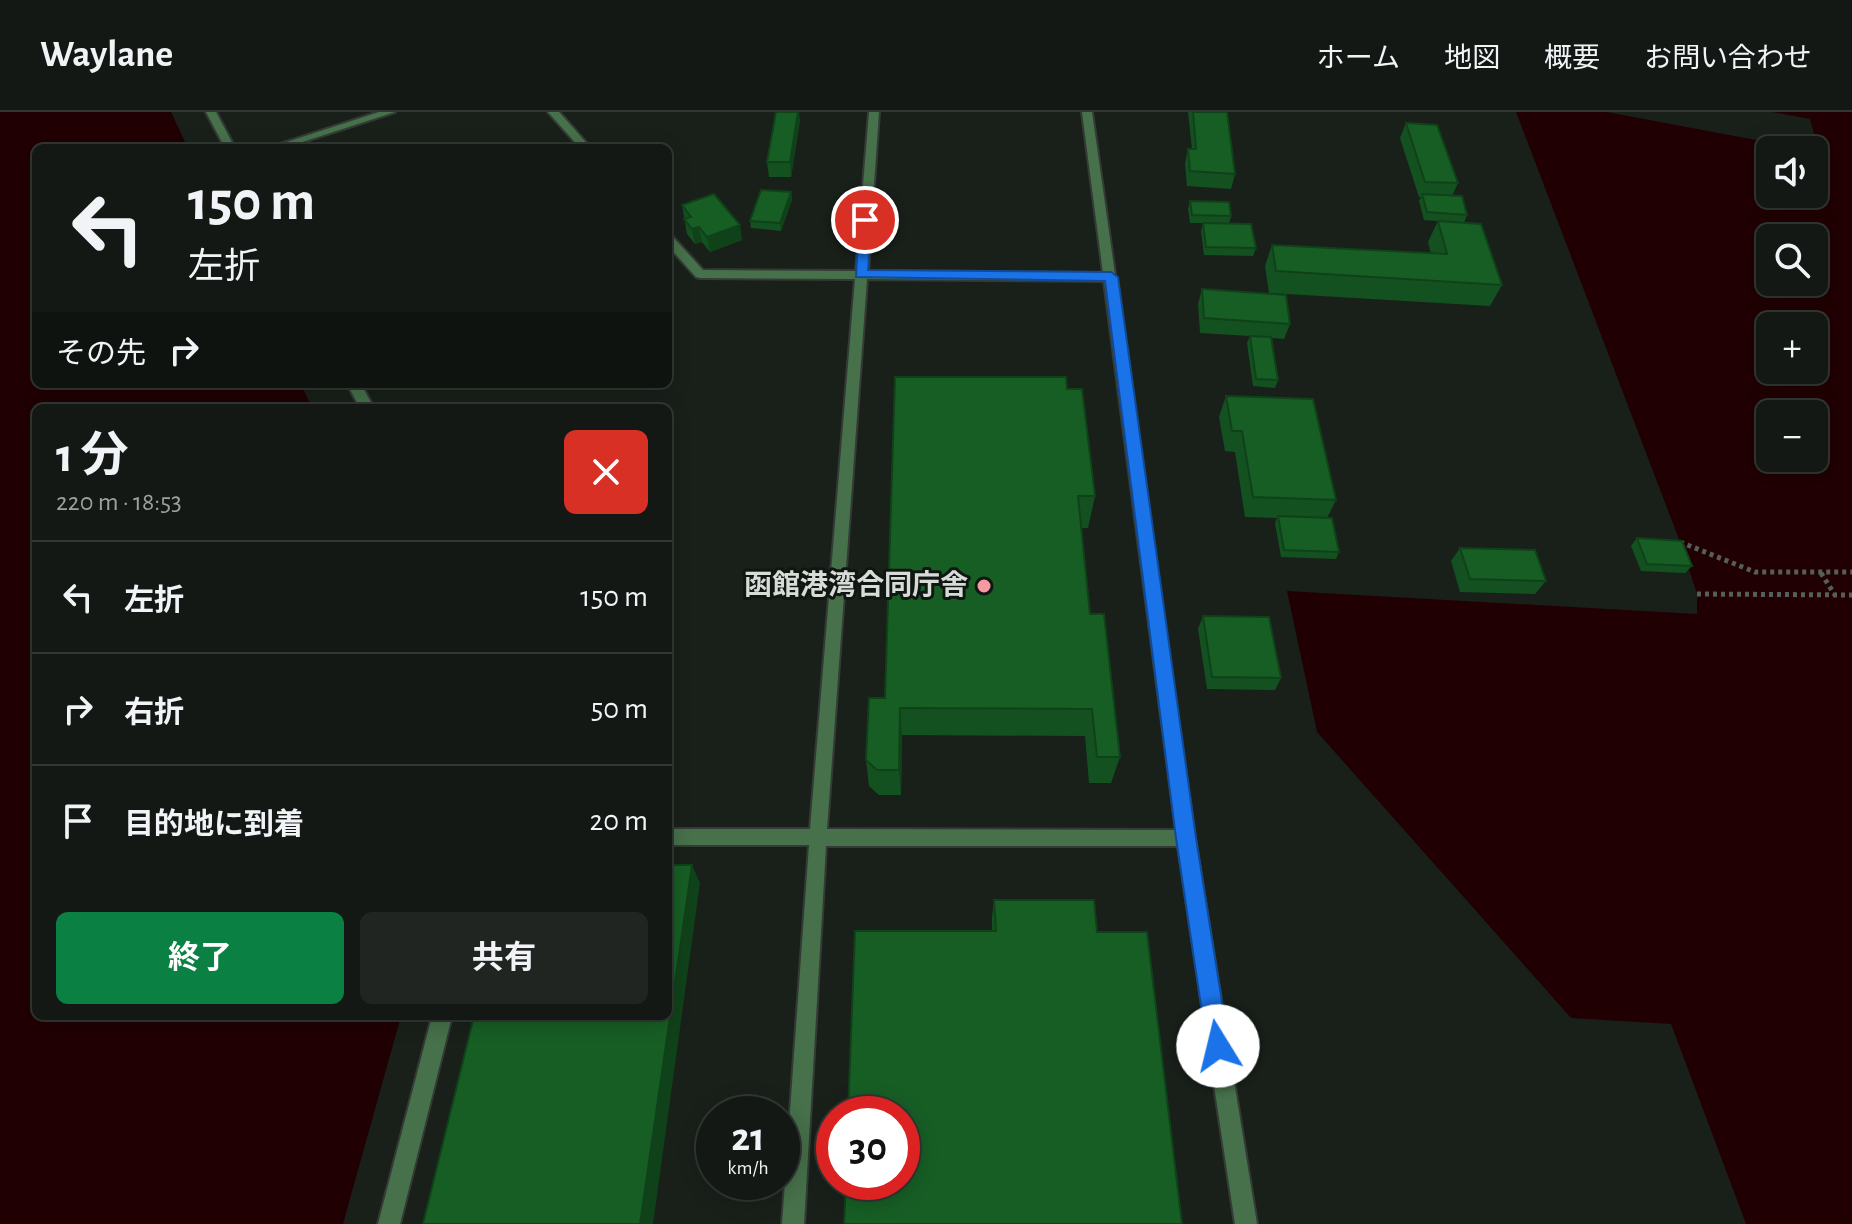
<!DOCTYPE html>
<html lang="ja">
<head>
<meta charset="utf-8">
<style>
  :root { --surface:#131814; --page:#202522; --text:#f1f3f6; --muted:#9da0a0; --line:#323734; --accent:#0b8043 }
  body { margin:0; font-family:"Alegreya Sans","Noto Sans JP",sans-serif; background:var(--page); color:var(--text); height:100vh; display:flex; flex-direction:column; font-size:30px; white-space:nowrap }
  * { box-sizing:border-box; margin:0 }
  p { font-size:26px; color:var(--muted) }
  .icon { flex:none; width:44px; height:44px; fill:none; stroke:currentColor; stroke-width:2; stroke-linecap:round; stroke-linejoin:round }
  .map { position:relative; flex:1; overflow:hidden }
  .sheet { position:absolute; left:32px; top:292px; width:640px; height:616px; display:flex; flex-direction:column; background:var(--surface); border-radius:12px; box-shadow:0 4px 20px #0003,0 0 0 2px var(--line) }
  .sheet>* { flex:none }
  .banner { position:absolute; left:32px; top:32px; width:640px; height:244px; border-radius:12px; box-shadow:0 4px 20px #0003,0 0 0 2px var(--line); background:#131814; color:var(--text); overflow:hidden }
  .controls { position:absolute; left:1756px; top:24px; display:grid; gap:16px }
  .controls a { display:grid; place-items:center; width:72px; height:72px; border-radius:12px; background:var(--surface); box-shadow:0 4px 20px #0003,0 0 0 2px var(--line); font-size:40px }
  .speed { position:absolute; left:696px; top:984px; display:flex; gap:16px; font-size:40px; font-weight:700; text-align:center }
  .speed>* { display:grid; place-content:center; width:104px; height:104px; border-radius:50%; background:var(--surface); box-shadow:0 4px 20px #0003,0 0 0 2px var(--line); line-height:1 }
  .speed small { font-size:20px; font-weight:400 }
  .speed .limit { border:12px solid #d22; background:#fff; color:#111 }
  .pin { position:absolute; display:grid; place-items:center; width:68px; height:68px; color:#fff; margin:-34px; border:4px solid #fff; border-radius:50%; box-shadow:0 2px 8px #0007 }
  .me { position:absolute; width:88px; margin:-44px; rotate:351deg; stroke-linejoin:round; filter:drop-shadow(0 0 6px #0008) }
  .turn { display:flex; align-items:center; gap:28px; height:168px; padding:0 24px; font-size:36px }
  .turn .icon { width:104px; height:104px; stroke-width:2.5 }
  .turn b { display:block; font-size:56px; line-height:68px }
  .then { display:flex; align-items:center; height:76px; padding:0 24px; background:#0003; gap:16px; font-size:30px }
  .round { display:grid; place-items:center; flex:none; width:84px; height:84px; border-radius:12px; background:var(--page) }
  .overview { display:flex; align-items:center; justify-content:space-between; height:136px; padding:0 24px }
  h1 { font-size:48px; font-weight:700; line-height:60px }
  .action { display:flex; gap:16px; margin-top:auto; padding:16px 24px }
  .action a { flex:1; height:92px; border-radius:12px; background:var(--accent); color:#fff; font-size:32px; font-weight:700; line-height:92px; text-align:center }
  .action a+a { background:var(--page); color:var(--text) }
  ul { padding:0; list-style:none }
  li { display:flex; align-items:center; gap:24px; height:112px; padding:0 24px; border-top:2px solid var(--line) }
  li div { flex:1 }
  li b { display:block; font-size:30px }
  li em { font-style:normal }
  header { display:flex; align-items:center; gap:48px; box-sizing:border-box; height:112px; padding:0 40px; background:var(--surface); border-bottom:2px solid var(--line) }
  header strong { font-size:38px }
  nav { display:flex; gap:44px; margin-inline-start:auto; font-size:28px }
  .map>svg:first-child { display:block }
</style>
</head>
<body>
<header>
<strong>Waylane</strong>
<nav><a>ホーム</a><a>地図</a><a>概要</a><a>お問い合わせ</a></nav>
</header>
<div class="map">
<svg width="1852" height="1112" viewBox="0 0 1852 1112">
  <rect width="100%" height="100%" fill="#19201a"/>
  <path fill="#210003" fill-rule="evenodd" d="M0 0H171L188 36H36V272H301L312 296H36V904H401L343 1112H0Z
    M1516 0H1607L1810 38H1770V82H1814V39H1819L1810 7 1772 0H1852V1112H1746L1671 912 1571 906 1317 620 1287 479 1697 502V482L1680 430ZM1770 126H1814V170H1770ZM1770 214H1814V258H1770ZM1770 302H1814V346H1770Z"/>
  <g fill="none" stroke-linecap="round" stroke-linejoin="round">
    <defs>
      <path id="minor" d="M206 0H216L235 36H225Z
        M379 0H395L284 36H268Z
        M548 0H559L591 36H580Z
        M869 0H879L868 159 1103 161 1082 0H1092L1195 726 1257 1112H1235L1178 734H826L804 1112H782L809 733H668V717H810L855 167 700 166 696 165 668 134V123L672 124 703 158 856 159ZM867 167 1104 169 1176 718 827 717Z
        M347 272H361L374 296H360Z
        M432 904H452L400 1112H378Z"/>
    </defs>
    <use href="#minor" stroke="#343a35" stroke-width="4"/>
    <path stroke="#575d58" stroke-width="5" stroke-dasharray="4 4" stroke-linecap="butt" d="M1680 430 1755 460H1852
      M1821 461 1835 483
      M1697 482 1852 483"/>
    <use href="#minor" fill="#46714a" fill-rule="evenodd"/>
  </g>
  <path fill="#145120" d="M1188 0H1227L1235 62 1231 77 1187 74 1185 52 1188 37H1192Z
    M800 8 791 65H769L767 50Z
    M1406 11 1458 71 1452 84 1467 103 1464 111 1502 173 1490 194 1269 181 1265 154 1272 133 1431 142 1428 130 1438 109 1462 111 1424 108 1419 89 1421 85H1419L1400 26Z
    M791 80 792 88 781 119 751 116 750 109Z
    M1190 89 1231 104 1229 112 1256 136 1253 144 1204 143 1201 119 1203 111H1190L1188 97Z
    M682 93 742 128 710 140 702 130 695 132 687 122Z
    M1202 177 1290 212 1284 227 1272 226 1278 268 1275 276 1253 274 1247 231 1250 224 1200 221 1198 192Z
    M1067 277 1095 384 1088 416H1081L1090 502 1120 645 1111 671H1089L1085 624 902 623 901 683H879L869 674 866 648 885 586Z
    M1226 284 1336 388 1327 406 1339 440 1336 447 1281 445 1275 411 1277 406 1245 405 1235 340 1225 339 1219 305Z
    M1637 426 1692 454 1685 461 1641 459 1631 434Z
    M1460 436 1546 469 1535 482 1460 480 1451 449Z
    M1203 504 1281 566 1275 578 1207 577 1198 517Z
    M994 788 1097 820 992 819V805Z"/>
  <path fill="#10421a" d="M798 0H799L800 8 791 65 790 50Z
    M791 80 792 88 781 119 780 111Z
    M740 113 742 128 710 140 707 125Z
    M699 115 702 130 695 132 692 117Z
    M900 596 902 623 901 683 899 658Z
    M692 753 700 771 653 1112H640Z"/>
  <path fill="#175e25" stroke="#10421a" stroke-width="2" d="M776 0H798L790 50H767Z
    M1193 0H1227L1235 62 1190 59 1188 37H1196Z
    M1406 11 1437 13 1458 71 1425 70Z
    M761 78 791 80 780 111 750 109Z
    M714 82 740 113 707 125 699 115 692 117 684 107 691 105 682 93Z
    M1422 82 1462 84 1467 103 1427 100Z
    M1190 89 1229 90 1231 104 1192 103Z
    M1438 109 1481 112 1502 173 1276 159 1272 133 1447 142Z
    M1203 111 1251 112 1256 136 1206 135Z
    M1202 177 1286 183 1290 212 1204 206Z
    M1250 224 1271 225 1278 268 1256 267Z
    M895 265H1066L1067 277H1082L1095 384H1078L1090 502H1104L1120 645H1097L1092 597 900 596 899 658H877L866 648 869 586H885Z
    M1226 284 1313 287 1336 388 1253 385 1242 319H1232Z
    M1278 404 1332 406 1339 440 1284 438Z
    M1637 426 1682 429 1692 454 1647 452Z
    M1460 436 1535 438 1546 469 1470 467Z
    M1203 504 1269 505 1281 566 1212 565Z
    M668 753H692L640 1112H423L474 904H668Z
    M994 788H1094L1097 820H1147L1182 1112H844L846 1070H902V1002H848L855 819H996Z"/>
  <path fill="#1a73e8" stroke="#114b97" stroke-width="2" d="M865 104 872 108 868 158 1111 160 1118 165 1196 726 1229 934 1226 942 1218 945 1210 942 1207 934 1176 726 1105 169 856 165 859 108Z"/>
  <circle fill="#f49aa0" stroke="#101611" stroke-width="3" cx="984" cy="474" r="8"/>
  <g text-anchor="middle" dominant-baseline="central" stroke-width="6" stroke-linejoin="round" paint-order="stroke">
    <g font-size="28" font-weight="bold" fill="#d8dcd8" stroke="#101611" text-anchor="end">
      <text x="968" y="474">函館港湾合同庁舎</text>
    </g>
  </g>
</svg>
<div class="controls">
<a><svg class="icon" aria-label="sound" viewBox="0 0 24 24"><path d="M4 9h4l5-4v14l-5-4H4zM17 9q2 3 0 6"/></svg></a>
<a><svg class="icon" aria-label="search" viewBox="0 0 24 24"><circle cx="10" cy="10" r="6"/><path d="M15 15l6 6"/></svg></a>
<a>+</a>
<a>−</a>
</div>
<div class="speed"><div>21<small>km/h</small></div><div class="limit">30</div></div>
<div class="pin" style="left:865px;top:108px;background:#d93025"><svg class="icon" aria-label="arrive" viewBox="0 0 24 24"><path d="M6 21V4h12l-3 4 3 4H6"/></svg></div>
<svg class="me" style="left:1218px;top:934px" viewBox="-20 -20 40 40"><circle r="19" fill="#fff"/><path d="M0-13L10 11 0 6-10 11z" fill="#1a73e8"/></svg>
<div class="banner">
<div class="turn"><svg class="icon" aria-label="left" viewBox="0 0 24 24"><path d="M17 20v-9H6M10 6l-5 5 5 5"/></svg><div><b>150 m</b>左折</div></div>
<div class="then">その先<svg class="icon" aria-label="right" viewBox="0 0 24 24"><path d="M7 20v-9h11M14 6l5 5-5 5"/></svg></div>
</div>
<section class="sheet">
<div class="overview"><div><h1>1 分</h1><p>220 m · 18:53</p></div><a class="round" style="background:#d93025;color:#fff"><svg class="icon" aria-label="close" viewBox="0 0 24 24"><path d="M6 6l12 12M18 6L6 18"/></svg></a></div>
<ul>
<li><svg class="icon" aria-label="left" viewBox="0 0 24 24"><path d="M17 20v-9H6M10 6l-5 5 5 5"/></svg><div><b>左折</b></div><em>150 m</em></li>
<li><svg class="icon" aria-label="right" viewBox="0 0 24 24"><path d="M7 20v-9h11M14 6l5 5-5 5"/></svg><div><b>右折</b></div><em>50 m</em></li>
<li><svg class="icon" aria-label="arrive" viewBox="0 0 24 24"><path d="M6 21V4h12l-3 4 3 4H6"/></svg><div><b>目的地に到着</b></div><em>20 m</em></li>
</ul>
<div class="action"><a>終了</a><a>共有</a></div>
</section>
</div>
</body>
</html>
